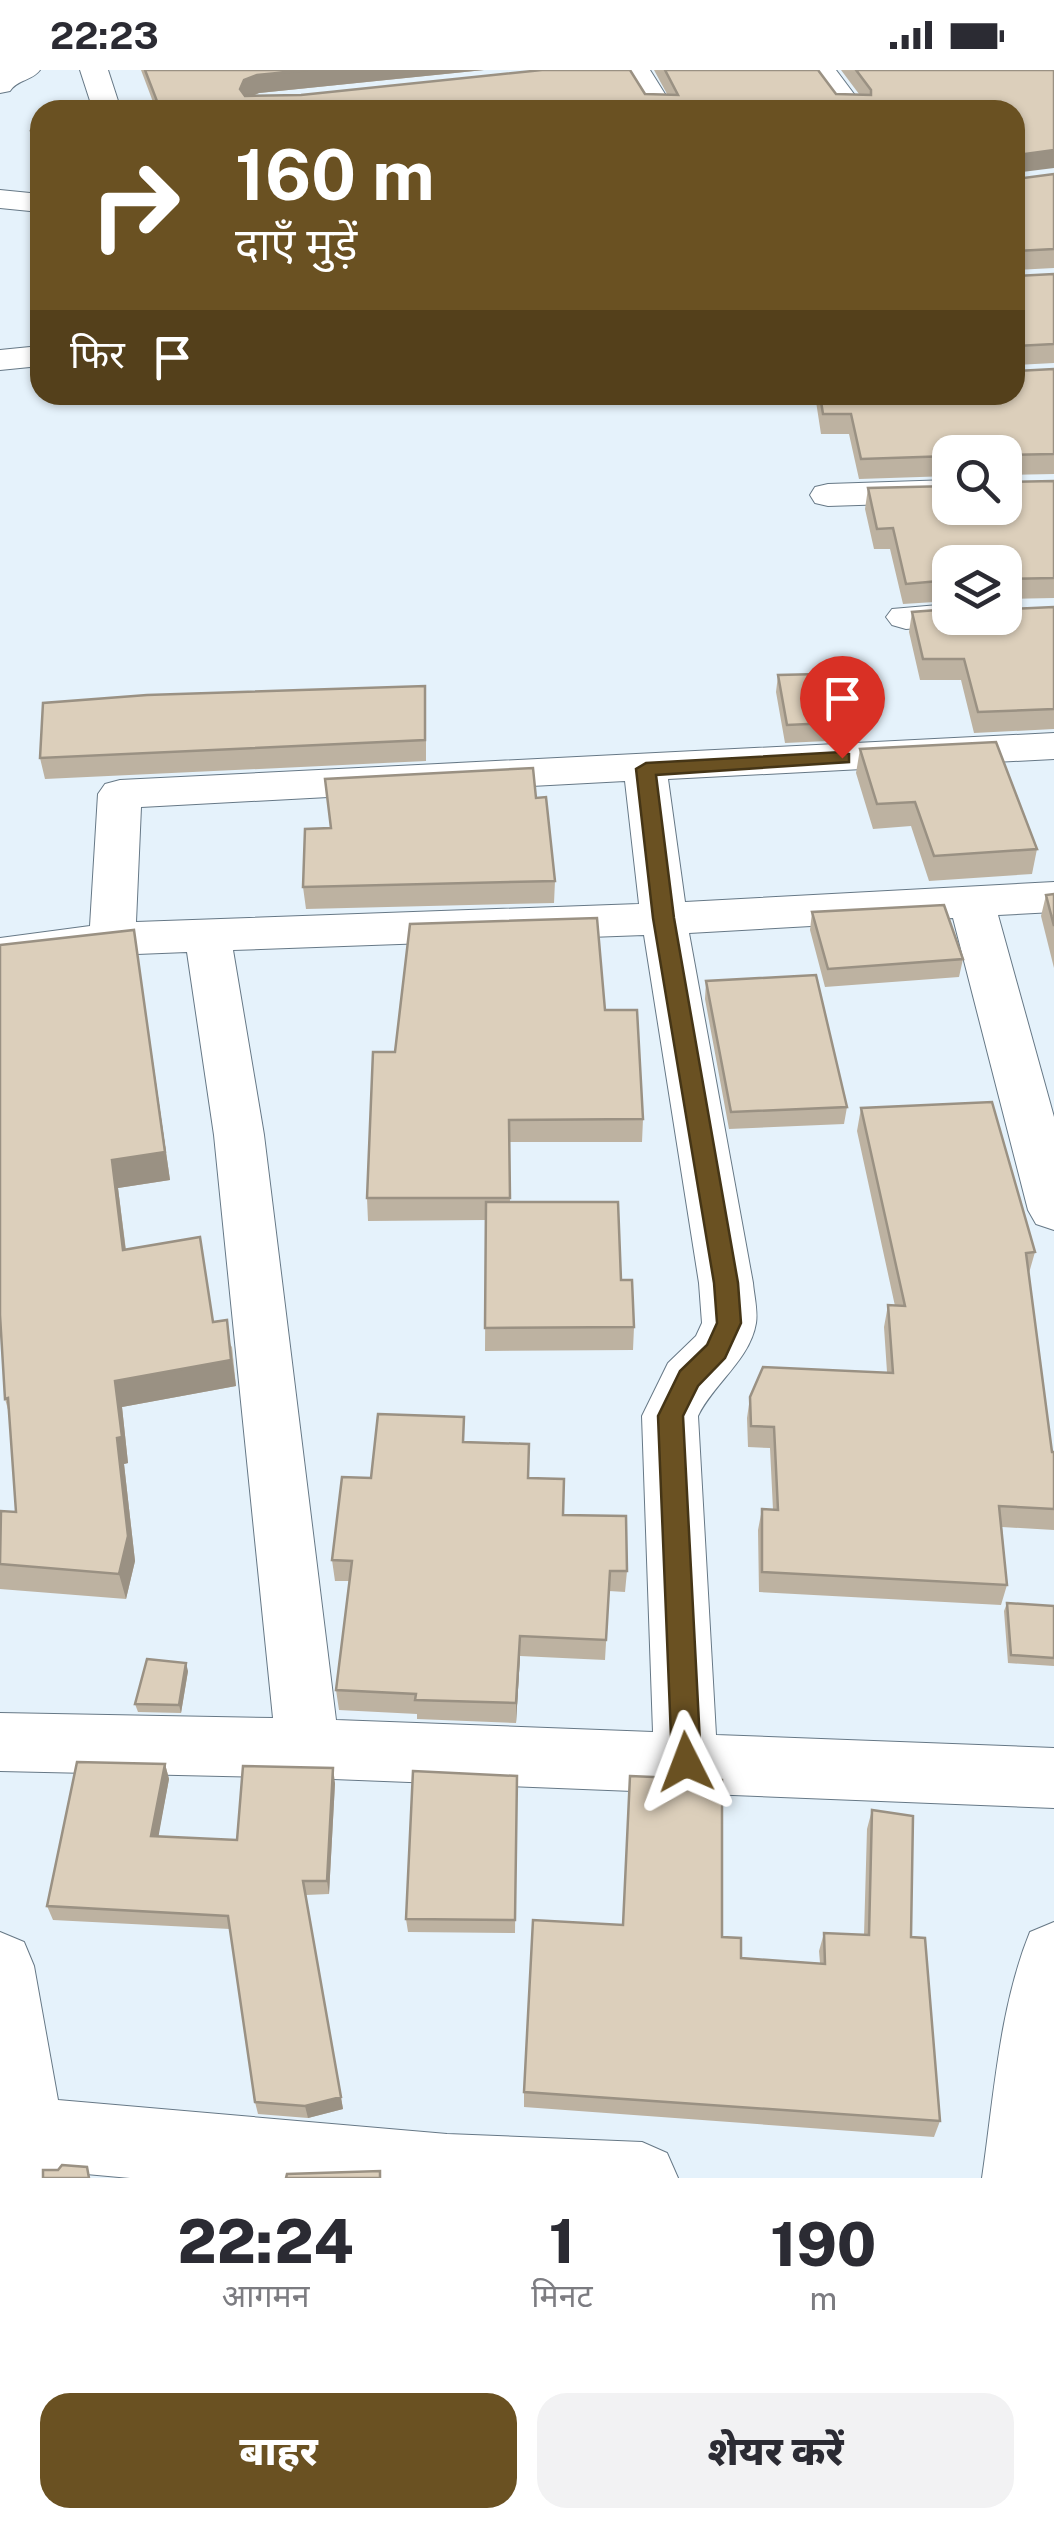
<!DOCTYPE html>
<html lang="hi">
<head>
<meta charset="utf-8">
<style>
  :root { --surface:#fff; --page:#f2f2f3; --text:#2b2b33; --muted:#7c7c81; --accent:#6a5122 }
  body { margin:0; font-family:"Public Sans","Noto Sans Devanagari",sans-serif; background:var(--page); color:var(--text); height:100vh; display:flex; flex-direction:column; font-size:38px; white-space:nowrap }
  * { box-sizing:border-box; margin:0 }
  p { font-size:32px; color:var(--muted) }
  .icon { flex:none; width:55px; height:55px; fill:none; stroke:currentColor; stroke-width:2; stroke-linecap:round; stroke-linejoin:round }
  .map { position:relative; height:2108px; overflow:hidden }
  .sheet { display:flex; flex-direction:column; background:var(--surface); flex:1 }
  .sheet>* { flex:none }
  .guide { position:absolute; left:30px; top:30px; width:995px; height:305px; border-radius:30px; box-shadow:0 2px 8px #0004; background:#6a5122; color:#fff; overflow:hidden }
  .buttons { position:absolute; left:932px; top:365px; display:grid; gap:20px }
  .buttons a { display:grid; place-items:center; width:90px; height:90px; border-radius:20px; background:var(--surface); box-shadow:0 2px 8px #0004; font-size:50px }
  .pin { position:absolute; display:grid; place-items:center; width:85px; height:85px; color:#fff; margin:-102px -42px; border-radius:50% 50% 50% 0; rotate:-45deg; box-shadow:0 0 10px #0007 }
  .pin .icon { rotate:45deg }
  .me { position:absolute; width:110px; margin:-55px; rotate:357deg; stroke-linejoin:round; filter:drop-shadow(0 0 8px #0008) }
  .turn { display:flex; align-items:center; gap:35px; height:210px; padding:0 40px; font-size:45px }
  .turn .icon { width:130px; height:130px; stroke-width:2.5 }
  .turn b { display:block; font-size:70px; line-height:85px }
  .then { display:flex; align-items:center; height:95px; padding:0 40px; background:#0003; gap:20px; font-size:38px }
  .eta { display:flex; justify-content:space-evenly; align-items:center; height:170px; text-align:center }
  .eta b { font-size:60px; font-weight:800; line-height:70px }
  .cta { display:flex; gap:20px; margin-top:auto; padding:20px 40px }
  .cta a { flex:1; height:115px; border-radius:30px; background:var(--accent); color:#fff; font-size:40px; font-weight:800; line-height:115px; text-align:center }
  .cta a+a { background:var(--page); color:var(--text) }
  .status { display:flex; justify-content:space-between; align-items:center; height:70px; padding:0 50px; background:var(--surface); direction:ltr }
  .status svg { height:28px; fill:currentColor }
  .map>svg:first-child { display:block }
</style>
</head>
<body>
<div class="status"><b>22:23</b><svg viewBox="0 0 49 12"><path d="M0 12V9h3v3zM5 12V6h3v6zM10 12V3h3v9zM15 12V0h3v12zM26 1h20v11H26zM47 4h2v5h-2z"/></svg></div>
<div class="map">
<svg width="1054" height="2108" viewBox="0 0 1054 2108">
  <rect width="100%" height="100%" fill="#e5f2fb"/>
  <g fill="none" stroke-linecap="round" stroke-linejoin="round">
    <defs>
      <path id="minor" d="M0 0H40C32 11 18 9 10 21L0 23Z
        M80 0H108L121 40H93Z
        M622 0H650L675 40H647Z
        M807 0H836L866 40H837Z
        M0 120 40 124V142L0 138Z
        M40 276V296L0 300V280Z
        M950 410V432L828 436 815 433 810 425 815 417 828 414Z
        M950 534V548H969L964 554 906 559 892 555 886 547 892 539Z
        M1054 663V689L668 709 685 832 1054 812V842L998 845 1054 1047V1160L1036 1154 1028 1140 953 848 689 863 753 1213C754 1225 758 1241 756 1253 750 1290 713 1314 698 1346L716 1665 1054 1678V1738L308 1708 0 1701V1643L273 1648 214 1065 187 882 112 885 0 900V868L90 856 98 724 105 714 120 710ZM625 711 639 834 136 852 141 737ZM644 865 699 1213 702 1253 696 1266 668 1293 642 1346 653 1662 336 1650 264 1065 233 880Z
        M1054 1852V2108H982C994 2027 999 1938 1030 1862Z
        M0 1862 24 1872 34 1896 58 2030 447 2064 642 2072 667 2083 678 2108H130L64 2102V2108H0Z"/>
    </defs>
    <use href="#minor" stroke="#667886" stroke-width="2"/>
    <use href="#minor" fill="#fff" fill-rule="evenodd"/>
  </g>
  <path fill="#bdb2a1" d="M141 0H484L259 23 253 26 667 24 654 0H818L836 24H859L841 0H1054L1015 103 1016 109 1054 104V198L1016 200V206L1054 204V293L1016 295V301L1054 299V404L1006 405V412L1054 411V528L1005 529V492H950V531L903 534 890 479H874L865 439 868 418 1005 438 950 382V406L859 409 849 364H821L815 325H1015V40H156Z
    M1054 537V659L974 663 961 610H920L909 562 912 542Z
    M778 605 829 653 827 671 785 673 776 622Z
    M426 637V691L45 709 40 688Z
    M860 679 1037 779 1032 804 929 811 911 756 873 759 856 703Z
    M536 728 555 811 554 833 306 839 303 817 330 758Z
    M1054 824V898L1041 846 1046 825Z
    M812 842 963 889 959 907 825 917 810 860Z
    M134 860 170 1110 118 1118 126 1180 214 1252 232 1277 236 1316 122 1337 128 1393 124 1394 135 1491 126 1529 0 1519V1445L16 1442 9 1343 5 1329Z
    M706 911 847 1037 844 1054 729 1059 705 929Z
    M605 940 643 1049 642 1072H509L510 1132 621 1210 634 1257 633 1280 485 1281 486 1150 368 1151 367 1128 395 982Z
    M861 1038 1035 1182 1029 1203 1052 1382H1054V1460L1002 1457 1007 1515 1001 1535 759 1522 758 1460 762 1439 773 1440 770 1378 748 1377 747 1348 750 1327 887 1302 884 1257 888 1235 895 1236 857 1061Z
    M465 1372 529 1409 563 1445 627 1501 625 1522 609 1521 605 1590 520 1586 516 1653 417 1649V1644L339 1640 336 1620 349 1511H335L332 1490 371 1408Z
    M1007 1533 1054 1536V1596L1008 1593 1004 1541Z
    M188 1601 181 1643 138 1642 135 1634Z
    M165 1694 169 1709 158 1766 237 1770 335 1713 329 1824 306 1825 343 2039 308 2048 258 2044 255 2032 230 1859 53 1850 47 1836Z
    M517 1706 515 1863 408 1862 406 1849Z
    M872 1740 911 1867 940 2051 934 2067 524 2037V2022L722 1867 741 1888 820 1893 819 1881 824 1863 864 1865 867 1759Z"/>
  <path fill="#9a9183" d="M308 0H484L259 23 246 28 240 19 244 10 257 5Z
    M184 36 185 40H160V39Z
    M1054 80V98L1015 103V88L1018 85Z
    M134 860 170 1110 118 1118 129 1207 123 1180 112 1090Z
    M227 1250 236 1316 122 1337 128 1393 124 1394 135 1491 126 1529 119 1504 115 1311Z
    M520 1566V1586L516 1653V1633Z
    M186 1593 188 1601 181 1643 179 1635Z
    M165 1694 169 1709 156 1780 151 1766Z
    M333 1698 335 1713 329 1824 327 1811Z
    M303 1811 343 2039 308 2048 305 2036Z"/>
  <path fill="#dccfbb" stroke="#9a9183" stroke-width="2.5" d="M145 0H308L257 5 244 10 240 19 245 26 301 25 542 0H630L645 24 678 25 665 0H818L836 24 871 25V20L856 0H1054V80L1018 85 1015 88V40H185L184 36 160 39Z
    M40 60V101L31 61Z
    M1015 98 1016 109 1054 104V179L1016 181V206L1054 204V274L1016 276V301L1054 299V384L1006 385V412L1054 411V508L1006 509 1005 524V492H950V510L906 514 893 458 877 459 868 418 950 416V438H1005V382H950V386L861 389 851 344H823L820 325H1015Z
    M1005 537 1009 539 1054 537V639L978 642 964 589H923L912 542 950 539V548H1005Z
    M819 604 829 653 787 655 778 605Z
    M425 616V670L40 688 43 633 147 625Z
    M996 672 1037 779 934 786 915 732 877 734 860 679Z
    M533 698 536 728 546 727 555 811 303 817 305 759 331 758 325 709Z
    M1054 824V856L1046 825Z
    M944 835 963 889 828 899 812 842Z
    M597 848 605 940H637L643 1049 509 1050 510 1128H367L373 982H395L410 854Z
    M134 860 165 1082 112 1090 123 1180 200 1167 213 1252 227 1250 231 1290 115 1311 122 1367 117 1368 128 1466 119 1504 0 1494 1 1441 16 1442 8 1328 5 1329 0 1245V875Z
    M816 905 847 1037 731 1042 706 911Z
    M992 1032 1035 1182 1026 1183 1052 1382H1054V1439L999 1436 1007 1515 762 1502V1439L778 1440 774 1357 751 1356 750 1327 763 1297 893 1303 888 1235 905 1236 861 1038Z
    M486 1132H618L621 1210H632L634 1257 485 1258Z
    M378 1344 464 1347 463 1372 529 1374 528 1408 564 1409 563 1445 626 1446 627 1501H610L606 1570 520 1566 516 1633 415 1630 416 1624 336 1620 352 1491 332 1490 342 1407 371 1408Z
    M1007 1533 1054 1536V1588L1011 1585Z
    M147 1589 186 1593 179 1635 135 1634Z
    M77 1692 165 1694 151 1766 237 1770 243 1696 333 1698 327 1811H303L341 2027 305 2036 255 2032 228 1846 47 1836Z
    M413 1701 517 1706 515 1850 406 1849Z
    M630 1706 722 1710V1867L741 1868V1888L825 1894 824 1863 869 1865 872 1740 913 1746 911 1867 925 1868 940 2051 524 2022 533 1850 623 1855Z
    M62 2095 87 2097 89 2108H43V2100H58Z
    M380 2101V2108H286L287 2104Z"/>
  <path fill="#6a5122" stroke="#453516" stroke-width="2.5" d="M842 682 849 684V692L656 705 674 848 738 1213 741 1253 725 1288 698 1316 683 1346 701 1692 696 1701 686 1705 676 1701 672 1692 658 1346 680 1301 707 1275 717 1253 714 1213 653 848 636 699 646 693Z"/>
</svg>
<div class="buttons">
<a><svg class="icon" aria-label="search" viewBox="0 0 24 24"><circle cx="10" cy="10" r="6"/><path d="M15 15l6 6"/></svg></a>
<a><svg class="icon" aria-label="layers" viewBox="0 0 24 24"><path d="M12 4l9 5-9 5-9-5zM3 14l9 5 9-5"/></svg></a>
</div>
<div class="pin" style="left:842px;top:688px;background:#d93025"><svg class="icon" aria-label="arrive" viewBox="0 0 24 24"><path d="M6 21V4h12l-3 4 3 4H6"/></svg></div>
<svg class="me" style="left:686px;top:1692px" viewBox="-20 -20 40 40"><path d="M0-17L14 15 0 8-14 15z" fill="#6a5122" stroke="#fff" stroke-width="4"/></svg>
<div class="guide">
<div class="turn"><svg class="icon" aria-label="right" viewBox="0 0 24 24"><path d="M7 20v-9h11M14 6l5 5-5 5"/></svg><div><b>160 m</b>दाएँ मुड़ें</div></div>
<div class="then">फिर<svg class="icon" aria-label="arrive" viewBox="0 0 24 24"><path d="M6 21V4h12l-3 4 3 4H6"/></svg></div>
</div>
</div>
<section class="sheet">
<div class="eta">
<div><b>22:24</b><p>आगमन</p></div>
<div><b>1</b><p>मिनट</p></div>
<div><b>190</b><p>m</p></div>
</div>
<div class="cta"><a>बाहर</a><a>शेयर करें</a></div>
</section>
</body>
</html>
